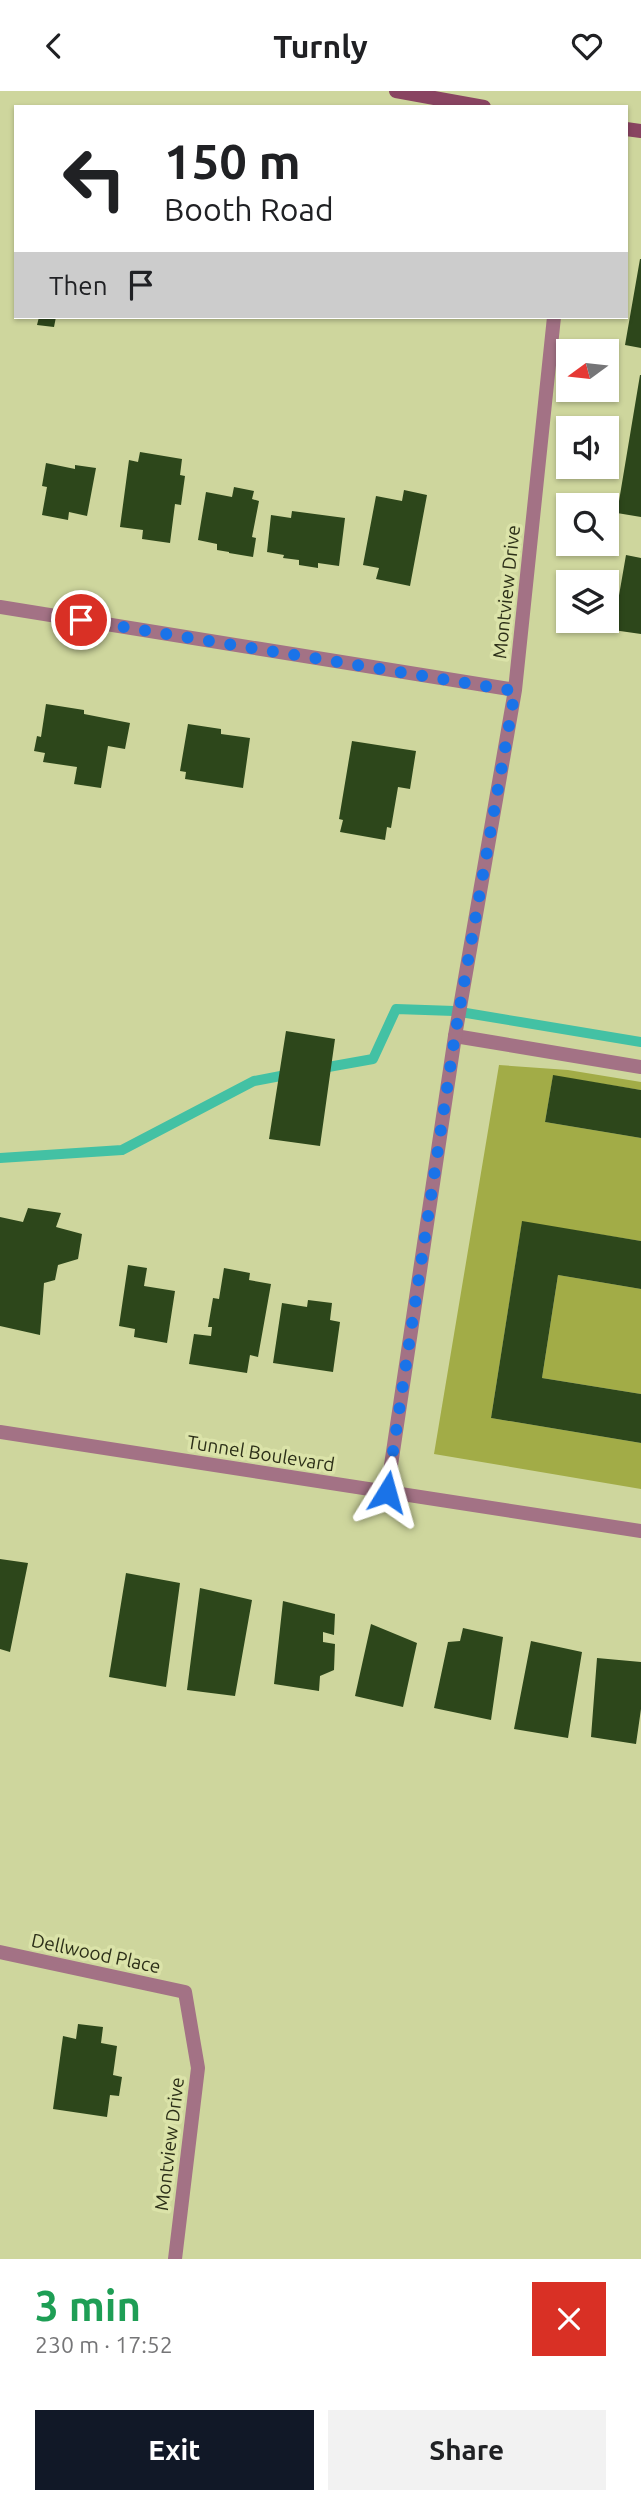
<!DOCTYPE html>
<html lang="en">
<head>
<meta charset="utf-8">
<style>
  :root { --surface:#fff; --page:#f2f2f2; --text:#202124; --muted:#757577; --accent:#111827 }
  body { margin:0; font-family:Ubuntu,sans-serif; background:var(--page); color:var(--text); height:100vh; display:flex; flex-direction:column; font-size:26px; white-space:nowrap }
  * { box-sizing:border-box; margin:0 }
  p { font-size:23px; color:var(--muted) }
  .icon { flex:none; width:38px; height:38px; fill:none; stroke:currentColor; stroke-width:2; stroke-linecap:round; stroke-linejoin:round }
  .map { position:relative; height:2168px; overflow:hidden }
  .panel { display:flex; flex-direction:column; background:var(--surface); flex:1 }
  .panel>* { flex:none }
  .banner { position:absolute; left:14px; top:14px; width:614px; height:214px; border-radius:0px; box-shadow:0 2px 5px #0004; background:#fff; color:var(--text); overflow:hidden }
  .needle { width:46px; rotate:255deg }
  .buttons { position:absolute; left:556px; top:248px; display:grid; gap:14px }
  .buttons a { display:grid; place-items:center; width:63px; height:63px; border-radius:0px; background:var(--surface); box-shadow:0 2px 5px #0004; font-size:35px }
  .pin { position:absolute; display:grid; place-items:center; width:60px; height:60px; color:#fff; margin:-30px; border:4px solid #fff; border-radius:50%; box-shadow:0 2px 7px #0007 }
  .me { position:absolute; width:77px; margin:-38px; rotate:8deg; stroke-linejoin:round; filter:drop-shadow(0 0 5px #0008) }
  .turn { display:flex; align-items:center; gap:24px; height:147px; padding:0 35px; font-size:32px }
  .turn .icon { width:91px; height:91px; stroke-width:2.5 }
  .turn b { display:block; font-size:49px; line-height:60px }
  .then { display:flex; align-items:center; height:66px; padding:0 35px; background:#0003; gap:14px; font-size:26px }
  .round { display:grid; place-items:center; flex:none; width:74px; height:74px; border-radius:0px; background:var(--page) }
  .head { display:flex; align-items:center; justify-content:space-between; height:119px; padding:0 35px }
  h1 { font-size:42px; font-weight:600; line-height:52px; color:#1e9e55 }
  .primary-button { display:flex; gap:14px; margin-top:auto; padding:14px 35px }
  .primary-button a { flex:1; height:80px; border-radius:0px; background:var(--accent); color:#fff; font-size:28px; font-weight:600; line-height:80px; text-align:center }
  .primary-button a+a { background:var(--page); color:var(--text) }
  header { display:flex; justify-content:space-between; align-items:center; height:91px; padding:0 35px; background:var(--surface); font-size:32px; font-weight:600 }
  .map>svg:first-child { display:block }
</style>
</head>
<body>
<header><svg class="icon" aria-label="back" viewBox="0 0 24 24"><path d="M15 5l-7 7 7 7"/></svg>Turnly<svg class="icon" aria-label="heart" viewBox="0 0 24 24"><path d="M12 20l-8-8c-3-5 5-10 8-4 3-6 11-1 8 4z"/></svg></header>
<div class="map">
<svg width="641" height="2168" viewBox="0 0 641 2168">
  <rect width="100%" height="100%" fill="#ced69d"/>
  <path fill="#a2ac47" d="M499 974 568 979 641 991V999L553 985 545 1031 641 1047V1150L522 1131 491 1327 641 1352V1398L434 1363Z
    M558 1184 641 1198V1303L542 1287Z"/>
  <g fill="none" stroke-linecap="round" stroke-linejoin="round">
    <path stroke="#43c1a4" stroke-width="10" d="M317 978 373 968 396 918 454 920 641 951
      M0 1067 122 1059 254 990 291 983"/>
  </g>
  <path fill="#2d471b" d="M640 168H641V257L625 254Z
    M39 226H56L54 236 37 234Z
    M640 284H641V426L617 422Z
    M140 361 182 368 180 384 185 385 181 414 175 413 170 452 142 448 143 439 120 436 129 369 138 371Z
    M46 372 75 378V374L96 377 87 425 69 421 68 429 42 424 47 396 42 395Z
    M234 396 254 400 252 408 259 410 252 446 256 447 253 466 229 462V461L217 459V453L198 449 206 401 232 406Z
    M404 399 427 404 410 495 376 488 379 477 363 474 376 405 402 410Z
    M292 420 345 427 339 475 318 472V477L299 474V469L283 467 284 464 267 461 271 424 291 427Z
    M626 464 641 467V543L613 539Z
    M46 613 84 619V623L130 632 125 658 108 655 101 697 74 693 77 676 43 671 45 662 34 660 37 645 41 646Z
    M188 633 221 638V643L250 647 243 697 185 688 186 681 180 680Z
    M352 650 416 660 410 698 398 696 391 737 387 736 385 749 340 741 343 729 339 728Z
    M286 940 335 948 320 1055 269 1048Z
    M553 984 641 999V1047L545 1031Z
    M28 1117 61 1122 56 1136 82 1143 78 1168 58 1174 55 1189 44 1192 40 1244 0 1235V1126L23 1131Z
    M522 1130 641 1150V1198L558 1184 542 1287 641 1303V1352L491 1327Z
    M128 1174 147 1177 144 1195 175 1200 167 1252 134 1246 135 1238 119 1235Z
    M224 1177 250 1182 249 1189 271 1193 258 1266 250 1264 247 1282 189 1273 194 1243 211 1245 212 1236H208L213 1207 219 1208Z
    M308 1209 332 1212 330 1229 340 1231 333 1281 273 1272 282 1212 307 1216Z
    M0 1468 28 1472 10 1561 0 1558Z
    M126 1482 180 1492 166 1596 109 1586Z
    M200 1497 252 1509 235 1605 187 1599Z
    M283 1510 335 1523 334 1544 323 1541V1551L335 1553 334 1579 320 1585 319 1600 274 1593Z
    M371 1533 417 1552 403 1616 355 1605Z
    M463 1537 503 1546 491 1629 434 1617 448 1551 460 1550Z
    M531 1550 582 1561 568 1647 514 1638Z
    M597 1567 641 1571V1618L636 1653 591 1646Z
    M78 1933 103 1936 101 1952 117 1955 113 1984 122 1986 119 2005 110 2004 107 2026 53 2018 63 1945 76 1948Z"/>
  <g fill="none" stroke-linecap="round" stroke-linejoin="round">
    <path stroke="#a37285" stroke-width="14" d="M455 945 641 976"/>
    <path stroke="#a37285" stroke-width="14" d="M0 516 515 599
      M387 1401 455 945 515 599 554 226
      M0 1861 185 1901 198 1977 175 2168"/>
    <path stroke="#a37285" stroke-width="14" d="M0 1341 641 1440"/>
    <path stroke="#894461" stroke-width="14" d="M396 0 484 16
      M626 38 641 40"/>
  </g>
  <g fill="none" stroke-linecap="round" stroke-linejoin="round">
    <path stroke="#1a73e8" stroke-width="12" stroke-dasharray="0 21.6" d="M81 529 515 600 455 944 387 1401"/>
  </g>
  <g text-anchor="middle" dominant-baseline="central" stroke-width="7" stroke-linejoin="round" paint-order="stroke">
    <g font-size="19" fill="#2c2f18" stroke="#dbe3a9">
      <text transform="translate(506 501) rotate(-84)">Montview Drive</text>
      <text transform="translate(261 1362) rotate(9)">Tunnel Boulevard</text>
      <text transform="translate(96 1862) rotate(12)">Dellwood Place</text>
      <text transform="translate(169 2053) rotate(-83)">Montview Drive</text>
    </g>
  </g>
</svg>
<div class="buttons">
<a><svg class="needle" viewBox="-14 -14 28 28"><path d="M0-13l5 13h-10z" fill="#e53935"/><path d="M0 13l5-13h-10z" fill="#757577"/></svg></a>
<a><svg class="icon" aria-label="sound" viewBox="0 0 24 24"><path d="M4 9h4l5-4v14l-5-4H4zM17 9q2 3 0 6"/></svg></a>
<a><svg class="icon" aria-label="search" viewBox="0 0 24 24"><circle cx="10" cy="10" r="6"/><path d="M15 15l6 6"/></svg></a>
<a><svg class="icon" aria-label="layers" viewBox="0 0 24 24"><path d="M12 4l9 5-9 5-9-5zM3 14l9 5 9-5"/></svg></a>
</div>
<div class="pin" style="left:81px;top:529px;background:#d93025"><svg class="icon" aria-label="arrive" viewBox="0 0 24 24"><path d="M6 21V4h12l-3 4 3 4H6"/></svg></div>
<svg class="me" style="left:387px;top:1401px" viewBox="-20 -20 40 40"><path d="M0-17L14 15 0 8-14 15z" fill="#1a73e8" stroke="#fff" stroke-width="4"/></svg>
<div class="banner">
<div class="turn"><svg class="icon" aria-label="left" viewBox="0 0 24 24"><path d="M17 20v-9H6M10 6l-5 5 5 5"/></svg><div><b>150 m</b>Booth Road</div></div>
<div class="then">Then<svg class="icon" aria-label="arrive" viewBox="0 0 24 24"><path d="M6 21V4h12l-3 4 3 4H6"/></svg></div>
</div>
</div>
<section class="panel">
<div class="head"><div><h1>3 min</h1><p>230 m · 17:52</p></div><a class="round" style="background:#d93025;color:#fff"><svg class="icon" aria-label="close" viewBox="0 0 24 24"><path d="M6 6l12 12M18 6L6 18"/></svg></a></div>
<div class="primary-button"><a>Exit</a><a>Share</a></div>
</section>
</body>
</html>
